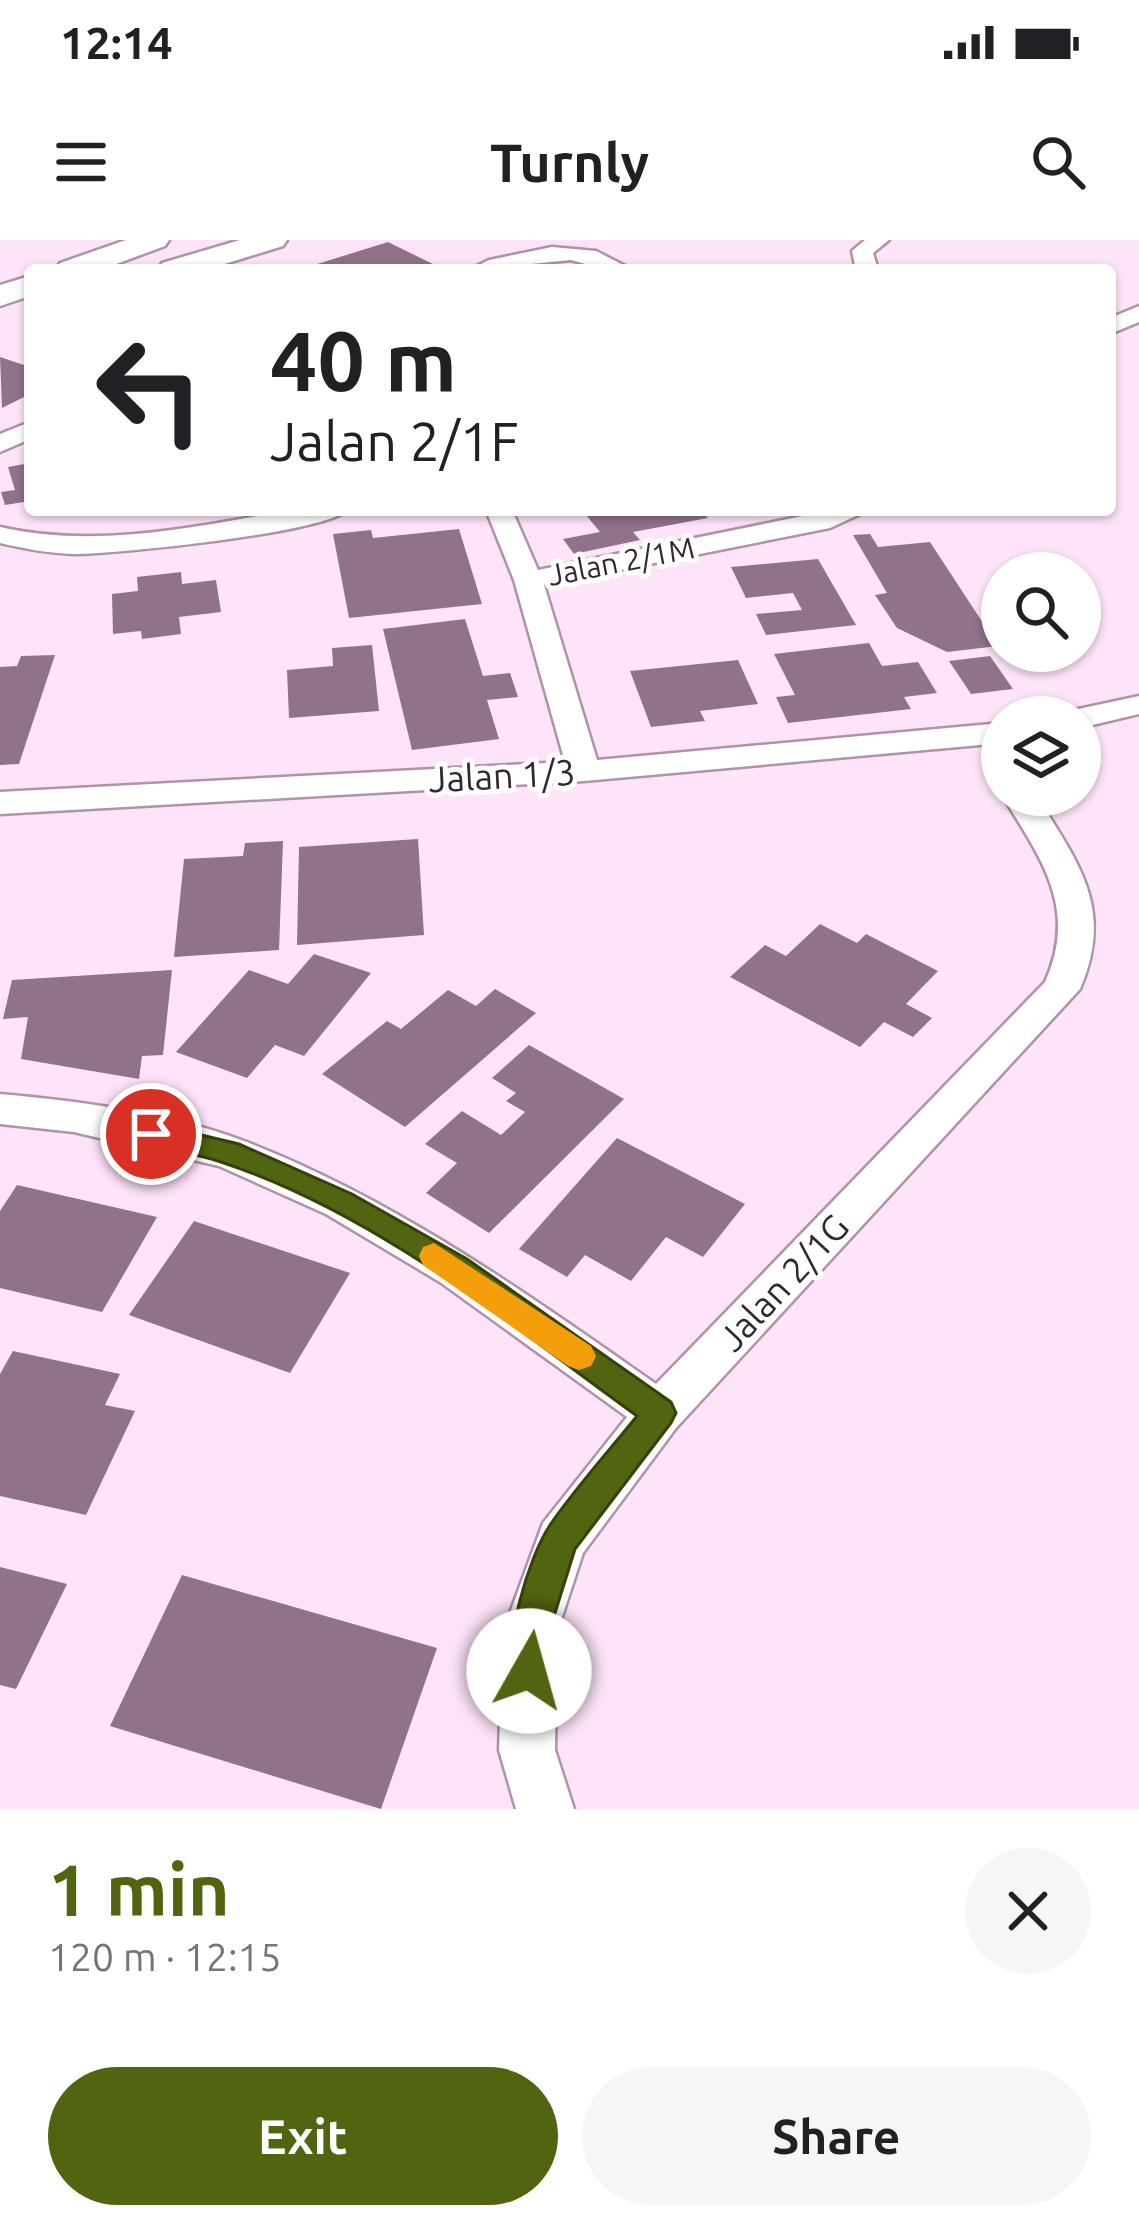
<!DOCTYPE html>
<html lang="en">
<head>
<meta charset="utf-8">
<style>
  :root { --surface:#fff; --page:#f6f6f6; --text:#202124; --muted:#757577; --accent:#51640f }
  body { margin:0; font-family:Ubuntu,sans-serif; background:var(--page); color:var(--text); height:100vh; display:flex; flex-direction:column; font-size:45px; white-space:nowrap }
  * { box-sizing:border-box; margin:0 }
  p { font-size:39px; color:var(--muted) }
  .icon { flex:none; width:66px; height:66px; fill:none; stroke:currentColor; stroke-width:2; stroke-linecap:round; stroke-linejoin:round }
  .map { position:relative; height:1569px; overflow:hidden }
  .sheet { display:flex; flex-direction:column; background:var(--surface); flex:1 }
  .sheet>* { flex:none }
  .banner { position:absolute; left:24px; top:24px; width:1092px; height:252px; border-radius:12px; box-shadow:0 3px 9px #0004; background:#fff; color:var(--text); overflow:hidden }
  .fabs { position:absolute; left:981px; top:312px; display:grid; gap:24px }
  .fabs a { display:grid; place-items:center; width:120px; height:120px; border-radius:50%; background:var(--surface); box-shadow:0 3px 9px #0004; font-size:60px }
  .pin { position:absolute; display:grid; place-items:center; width:102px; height:102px; color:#fff; margin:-51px; border:6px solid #fff; border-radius:50%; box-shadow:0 3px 12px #0007 }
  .me { position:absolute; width:132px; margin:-66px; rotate:7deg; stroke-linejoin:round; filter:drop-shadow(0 0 9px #0008) }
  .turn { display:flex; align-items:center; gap:42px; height:252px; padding:0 48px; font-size:54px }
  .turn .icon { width:156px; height:156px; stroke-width:2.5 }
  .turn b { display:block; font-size:84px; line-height:102px }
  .round { display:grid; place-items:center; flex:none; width:126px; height:126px; border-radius:63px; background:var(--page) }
  .headline { display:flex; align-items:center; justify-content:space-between; height:204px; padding:0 48px }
  h1 { font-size:72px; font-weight:600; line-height:90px; color:var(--accent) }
  .cta { display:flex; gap:24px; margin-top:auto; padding:24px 48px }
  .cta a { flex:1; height:138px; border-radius:72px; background:var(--accent); color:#fff; font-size:48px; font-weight:600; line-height:138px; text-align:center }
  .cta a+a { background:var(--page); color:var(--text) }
  .status { display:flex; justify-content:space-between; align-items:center; height:84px; padding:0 60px; background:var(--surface); direction:ltr }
  .status svg { height:33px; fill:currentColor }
  header { display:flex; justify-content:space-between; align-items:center; height:156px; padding:0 48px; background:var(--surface); font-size:54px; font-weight:600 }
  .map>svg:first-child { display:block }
</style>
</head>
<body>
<div class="status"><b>12:14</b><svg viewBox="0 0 49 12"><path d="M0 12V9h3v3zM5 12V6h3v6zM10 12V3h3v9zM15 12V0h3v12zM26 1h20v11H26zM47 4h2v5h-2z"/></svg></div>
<header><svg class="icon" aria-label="menu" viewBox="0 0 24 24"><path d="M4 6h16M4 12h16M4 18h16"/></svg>Turnly<svg class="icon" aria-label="search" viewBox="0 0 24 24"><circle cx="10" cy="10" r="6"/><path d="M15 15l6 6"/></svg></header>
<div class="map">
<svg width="1139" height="1569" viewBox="0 0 1139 1569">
  <rect width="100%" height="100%" fill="#fee4f9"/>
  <path fill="#90728b" d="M388 2 441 28 323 30 314 25Z
    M0 117 30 127V154L2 168Z
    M30 223V261L5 265 1 252 15 250 8 227Z
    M582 270H701L708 278 633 292 640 300 574 314 563 299 600 292Z
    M459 289 482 364 349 378 333 294 371 290 373 298Z
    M870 294 878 307 930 302 998 406 947 412 897 388 875 355 887 353 853 295Z
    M818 319 856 385 766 395 756 374 802 370 793 353 746 358 731 327Z
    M181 332 182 344 216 340 221 372 179 377 181 394 142 399 141 391 113 394 112 354 138 351 137 337Z
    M465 379 483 436 510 433 518 457 487 460 499 499 412 510 383 389Z
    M869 403 882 426 918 422 937 453 904 457 911 469 788 483 776 457 795 455 774 414Z
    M372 405 379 471 289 478 287 430 333 426 332 408Z
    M55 415 19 524 0 525V427L17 426 21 416Z
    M990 416 1013 449 971 454 949 421Z
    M738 420 758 464 700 471 705 481 651 487 630 431Z
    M418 599 424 695 297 705 299 607Z
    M283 601 279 710 174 717 184 619 243 616 245 603Z
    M820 684 857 703 866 694 938 731 906 764 932 778 913 797 884 782 860 807 730 737 765 705 786 716Z
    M314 714 371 733 304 816 275 805 247 838 176 812 249 730 288 744Z
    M172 730 163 815 142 816 139 839 21 819 28 777 3 779 12 740Z
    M495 749 536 773 405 887 322 834 387 781 401 789 448 750 476 766Z
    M529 805 624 859 489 993 426 953 457 923 425 904 462 871 501 895 525 872 506 861 516 853 492 838Z
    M617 898 745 964 703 1017 666 997 631 1041 585 1015 567 1037 519 1009Z
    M17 945 157 977 102 1072 0 1048V971Z
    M194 981 350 1033 290 1133 129 1075Z
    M13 1111 120 1134 105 1165 135 1171 86 1275 0 1256V1134Z
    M0 1327 67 1344 16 1449 0 1445Z
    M182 1335 437 1408 381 1569 110 1486Z"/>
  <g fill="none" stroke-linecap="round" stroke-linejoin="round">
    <defs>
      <path id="minor" d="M865 0H889L873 13 878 30H856L852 11Z
        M552 7 596 11 633 30H607L571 20 469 30 489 20Z
        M1139 66V82L1110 94V78Z
        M30 182V199L0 212V194Z
        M290 270H347C325 293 115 314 74 314 48 313 25 309 0 303V287C95 309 195 287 290 270Z
        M486 270H512L538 330 832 270H869L830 288 544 345 597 520 1002 483V503L584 541 0 574V552L565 522 514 340Z
        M1139 456V474L1080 488V477H1065L1069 471Z
        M1002 555H1036C1078 623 1115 668 1080 749L676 1188 583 1313 557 1392 555 1510 574 1569H516L499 1510 503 1392 543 1283 627 1177 440 1042 326 974 219 926 74 892 0 884V854C78 861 171 873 244 901 395 959 524 1052 656 1144L1045 742C1079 667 1040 618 1002 555Z"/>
      <path id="secondary" d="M126 0H169L165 6 100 30H56L60 23Z
        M240 0H287L283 6 205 30H158L162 23Z
        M30 36V56L0 66V45Z"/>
    </defs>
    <use href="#minor" stroke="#b092ab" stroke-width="5"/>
    <use href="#secondary" stroke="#b092ab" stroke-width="5"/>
    <use href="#minor" fill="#fff" fill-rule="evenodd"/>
    <use href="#secondary" fill="#fff" fill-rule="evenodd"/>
  </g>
  <path fill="#51640f" stroke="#35410a" stroke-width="3" d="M151 883 239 904 352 954 467 1019 671 1162 676 1173 671 1183 575 1309 549 1392 548 1431 543 1445 529 1450 516 1445C501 1408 528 1318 550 1285 576 1247 608 1212 637 1176 507 1082 375 973 221 922 195 913 167 911 141 902L137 894 141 886Z"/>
  <path fill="#f59e0b" d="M434 1003 591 1106 596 1116 591 1126 579 1130 568 1126 423 1025 419 1016 423 1007Z"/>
  <g text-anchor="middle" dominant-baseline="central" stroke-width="10" stroke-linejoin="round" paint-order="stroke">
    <g font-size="30" fill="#332731" stroke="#fff">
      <text transform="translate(621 321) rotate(-11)">Jalan 2/1M</text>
    </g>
    <g font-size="36" fill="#332731" stroke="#fff">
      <text transform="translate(502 535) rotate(-3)">Jalan 1/3</text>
      <text transform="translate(783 1042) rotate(-47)">Jalan 2/1G</text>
    </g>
  </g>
</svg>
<div class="fabs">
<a><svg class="icon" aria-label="search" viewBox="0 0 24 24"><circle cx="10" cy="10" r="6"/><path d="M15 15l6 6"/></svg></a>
<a><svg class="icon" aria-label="layers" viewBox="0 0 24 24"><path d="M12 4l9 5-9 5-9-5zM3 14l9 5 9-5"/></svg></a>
</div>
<div class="pin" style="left:151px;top:894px;background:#d93025"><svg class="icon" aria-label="arrive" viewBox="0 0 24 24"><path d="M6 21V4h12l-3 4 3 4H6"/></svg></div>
<svg class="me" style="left:529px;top:1431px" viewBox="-20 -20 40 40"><circle r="19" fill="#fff"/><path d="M0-13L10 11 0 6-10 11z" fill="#51640f"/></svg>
<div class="banner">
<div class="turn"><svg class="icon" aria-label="left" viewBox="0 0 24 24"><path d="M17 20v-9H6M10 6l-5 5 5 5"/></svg><div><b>40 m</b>Jalan 2/1F</div></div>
</div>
</div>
<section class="sheet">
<div class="headline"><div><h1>1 min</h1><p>120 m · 12:15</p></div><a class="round"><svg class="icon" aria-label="close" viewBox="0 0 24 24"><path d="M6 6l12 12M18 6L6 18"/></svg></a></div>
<div class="cta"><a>Exit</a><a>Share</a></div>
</section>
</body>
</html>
